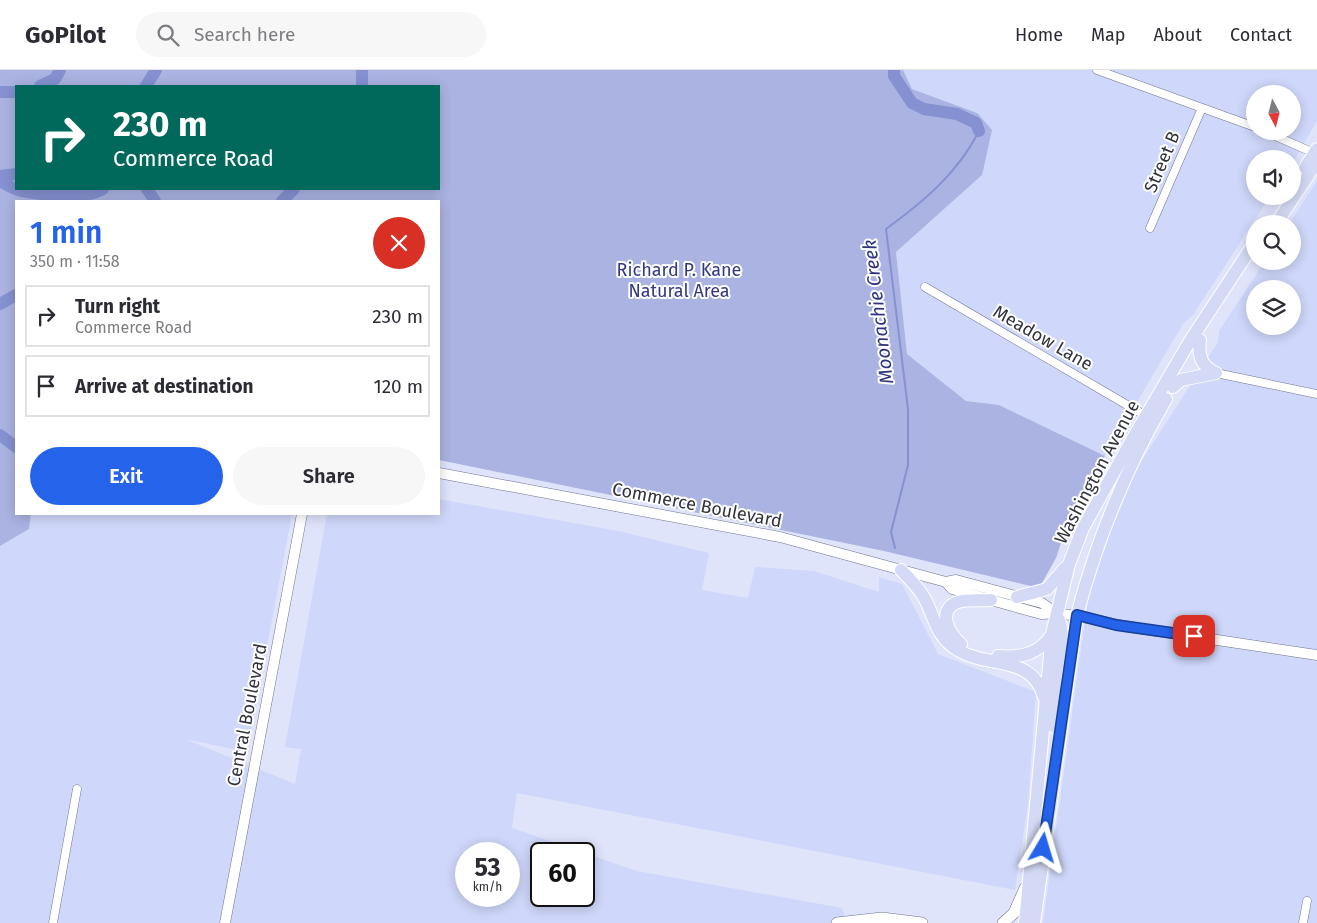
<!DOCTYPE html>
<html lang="en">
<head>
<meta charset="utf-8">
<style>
  :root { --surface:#fff; --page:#f7f7f7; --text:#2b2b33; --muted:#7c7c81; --line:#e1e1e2; --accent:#2563eb }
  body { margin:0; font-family:"Fira Sans",sans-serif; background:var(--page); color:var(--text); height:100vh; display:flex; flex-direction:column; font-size:19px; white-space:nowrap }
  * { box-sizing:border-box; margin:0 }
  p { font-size:16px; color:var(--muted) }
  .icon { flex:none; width:28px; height:28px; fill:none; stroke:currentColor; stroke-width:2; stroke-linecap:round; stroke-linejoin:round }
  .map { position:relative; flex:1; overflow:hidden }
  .side { position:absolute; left:15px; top:130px; width:425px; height:315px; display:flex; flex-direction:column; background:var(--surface); border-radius:0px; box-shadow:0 2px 12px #0003 }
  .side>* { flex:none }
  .hud { position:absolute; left:15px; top:15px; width:425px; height:105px; border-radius:0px; box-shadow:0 2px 12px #0003; background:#00695c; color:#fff; overflow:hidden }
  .needle { width:32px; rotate:173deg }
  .fabs { position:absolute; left:1246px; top:15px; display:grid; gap:10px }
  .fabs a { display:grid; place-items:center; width:55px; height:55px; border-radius:50%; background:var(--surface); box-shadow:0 2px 12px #0003; font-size:25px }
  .speed { position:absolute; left:455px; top:772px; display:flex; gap:10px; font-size:25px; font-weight:700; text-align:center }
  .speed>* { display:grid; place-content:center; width:65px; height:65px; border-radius:50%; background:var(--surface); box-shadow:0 2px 12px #0003; line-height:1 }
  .speed small { font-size:12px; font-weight:400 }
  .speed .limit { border:2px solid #111; border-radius:8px; background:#fff; color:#111 }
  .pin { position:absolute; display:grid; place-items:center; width:42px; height:42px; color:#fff; margin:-21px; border-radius:10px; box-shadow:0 2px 8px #0006 }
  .me { position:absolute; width:55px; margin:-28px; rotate:7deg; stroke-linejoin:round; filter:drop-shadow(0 0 4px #0008) }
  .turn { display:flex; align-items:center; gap:18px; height:105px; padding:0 15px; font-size:22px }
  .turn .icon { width:65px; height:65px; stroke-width:2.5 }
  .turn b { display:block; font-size:35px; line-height:42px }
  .round { display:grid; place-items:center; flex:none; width:52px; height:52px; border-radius:26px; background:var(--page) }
  .summary { display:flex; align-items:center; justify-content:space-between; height:85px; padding:0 15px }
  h1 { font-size:30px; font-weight:600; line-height:38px; color:var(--accent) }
  .primary-button { display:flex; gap:10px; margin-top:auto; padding:10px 15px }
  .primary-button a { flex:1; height:58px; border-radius:30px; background:var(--accent); color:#fff; font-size:20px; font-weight:600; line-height:58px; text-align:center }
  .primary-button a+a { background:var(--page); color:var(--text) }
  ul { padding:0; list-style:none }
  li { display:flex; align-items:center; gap:15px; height:62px; margin:0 10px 8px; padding:0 5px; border:2px solid var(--line); border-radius:0px }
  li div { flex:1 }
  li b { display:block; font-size:19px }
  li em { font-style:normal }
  header { display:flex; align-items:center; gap:30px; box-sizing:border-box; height:70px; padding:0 25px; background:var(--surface); border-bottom:1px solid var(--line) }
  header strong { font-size:24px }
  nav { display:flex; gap:28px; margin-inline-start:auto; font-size:18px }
  .search { width:350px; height:45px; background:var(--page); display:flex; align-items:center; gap:12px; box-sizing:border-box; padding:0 18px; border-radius:28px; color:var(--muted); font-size:19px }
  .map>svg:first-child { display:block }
</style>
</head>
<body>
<header>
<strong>GoPilot</strong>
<div class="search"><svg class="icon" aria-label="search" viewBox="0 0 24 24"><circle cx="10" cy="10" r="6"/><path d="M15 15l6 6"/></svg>Search here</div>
<nav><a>Home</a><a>Map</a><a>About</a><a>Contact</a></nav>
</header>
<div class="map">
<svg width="1317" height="853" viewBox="0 0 1317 853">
  <rect width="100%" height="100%" fill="#dfe4fb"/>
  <path fill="#cfd7fa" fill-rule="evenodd" d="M903 0H1317V51L1293 92 1292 89H1255V126H1270L1193 245 1183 254 1105 386 999 335 966 331 907 284 896 182 982 105 977 43 912 19ZM1255 24H1292V61H1255Z
    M1317 111V853H1043L1088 529 1102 473 1127 414 1218 272 1219 261 1265 191H1292V154H1289ZM1255 219H1292V256H1255Z
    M439 429 618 461 709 483 702 520 748 528 755 497 814 501 879 522V507L902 514 938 584 1036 622 1028 734 1015 820 517 723 512 758 637 801 842 838 848 853H850H0V476L29 459 31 444H292L247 682 185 669 295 714 301 679 285 677 327 444H439ZM466 784H509V826H466ZM541 784H584V826H541Z"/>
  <path fill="#aab3e1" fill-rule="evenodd" d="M0 0H903L912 19 977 43 992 60 982 105 896 182 907 284 966 331 999 335 1105 386 1083 422 1064 464 1056 488 1039 518 884 481 439 390V131H16V444H31L29 459 0 476ZM16 16H439V119H16Z"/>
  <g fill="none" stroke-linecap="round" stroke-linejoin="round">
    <path stroke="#8591d1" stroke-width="2" d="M895 478 891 462 908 395V339L886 159C923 132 958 103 979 61"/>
    <path stroke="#8591d1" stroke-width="12" d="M894 0V6L912 33 924 39 957 44 976 53 979 61
      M40 16 55 9 60 0
      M146 16 156 0
      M362 16V0
      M0 22H16
      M0 106 16 104
      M0 111C7 115 14 120 22 121 45 125 82 131 103 119
      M147 119 155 131
      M282 131 294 119
      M0 234 16 225
      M0 365 16 377"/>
    <defs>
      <path id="minor" d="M1097 0 1255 57
        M1264 61 1314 83
        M1150 158 1202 38
        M925 217 1146 346
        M1216 303 1317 324
        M53 853 77 719
        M1303 853 1307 831"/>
      <path id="tertiary" d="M439 403 780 467 946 512 956 510 1042 533 1055 542
        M946 512 952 519 1041 544C1070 541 1096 551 1124 556 1188 566 1253 575 1317 585
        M225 853 302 444"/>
      <path id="secondary" d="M837 853 882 848 922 853
        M1003 853 1014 843 1025 818"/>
      <path id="primary" d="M1305 98 1317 79
        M1276 154 1317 92
        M1200 270C1198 286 1201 296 1216 303
        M1173 317 1181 310 1216 303
        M901 500C910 509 919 518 925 529 935 549 937 568 958 580 989 599 1032 584 1044 627
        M1017 527 1047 519 1065 498
        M961 574C949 565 936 539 958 532 967 529 981 531 991 530
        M998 586C1021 588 1040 584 1052 564
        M1054 657C1054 642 1054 626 1055 611 1056 591 1068 563 1057 546
        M1025 853 1052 564 1069 494 1083 458 1133 368 1190 271 1255 172
        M1034 853 1077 545C1097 469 1126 398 1166 329"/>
    </defs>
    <use href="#minor" stroke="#6f748e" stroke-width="9"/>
    <use href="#tertiary" stroke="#6f748e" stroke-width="11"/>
    <use href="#secondary" stroke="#6f748e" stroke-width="12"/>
    <use href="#primary" stroke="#fff" stroke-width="14"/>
    <use href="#minor" stroke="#fff" stroke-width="8"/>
    <use href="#tertiary" stroke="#fff" stroke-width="10"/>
    <use href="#secondary" stroke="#fff" stroke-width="11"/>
    <use href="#primary" stroke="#d4daf5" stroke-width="12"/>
  </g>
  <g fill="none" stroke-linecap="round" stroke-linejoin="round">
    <defs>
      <path id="route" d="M1043 778 1077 545 1116 555 1194 566"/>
    </defs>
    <use href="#route" stroke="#184099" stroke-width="12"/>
    <use href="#route" stroke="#2563eb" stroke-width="9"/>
  </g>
  <g text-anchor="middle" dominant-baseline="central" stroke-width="4" stroke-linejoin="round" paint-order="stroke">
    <g font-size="18" fill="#30323d" stroke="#fff">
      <text transform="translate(1162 92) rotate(-67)">Street B</text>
      <text transform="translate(1043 268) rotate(30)">Meadow Lane</text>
      <text transform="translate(1097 402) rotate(-62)">Washington Avenue</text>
      <text transform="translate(697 435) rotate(11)">Commerce Boulevard</text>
      <text transform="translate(247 645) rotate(-79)">Central Boulevard</text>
    </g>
    <g font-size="18" fill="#333884" stroke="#fff">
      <text x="679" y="200">Richard P. Kane<tspan x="679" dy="21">Natural Area</tspan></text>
    </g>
    <g font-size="19" font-style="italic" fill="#2f347f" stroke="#fff">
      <text transform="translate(878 242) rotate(-97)">Moonachie Creek</text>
    </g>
  </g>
</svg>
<div class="fabs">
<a><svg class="needle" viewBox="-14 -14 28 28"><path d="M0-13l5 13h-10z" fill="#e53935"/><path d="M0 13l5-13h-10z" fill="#7c7c81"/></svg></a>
<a><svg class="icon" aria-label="sound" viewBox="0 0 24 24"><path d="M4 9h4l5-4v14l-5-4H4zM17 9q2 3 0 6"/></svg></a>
<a><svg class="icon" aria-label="search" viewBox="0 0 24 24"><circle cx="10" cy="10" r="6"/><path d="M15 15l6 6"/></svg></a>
<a><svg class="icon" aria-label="layers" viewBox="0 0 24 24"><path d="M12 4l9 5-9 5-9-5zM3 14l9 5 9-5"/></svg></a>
</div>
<div class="speed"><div>53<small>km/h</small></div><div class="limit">60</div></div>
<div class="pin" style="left:1194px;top:566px;background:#d93025"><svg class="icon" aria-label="arrive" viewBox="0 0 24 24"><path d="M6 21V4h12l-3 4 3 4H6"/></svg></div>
<svg class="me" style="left:1043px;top:778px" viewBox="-20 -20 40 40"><path d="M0-17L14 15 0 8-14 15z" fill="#2563eb" stroke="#fff" stroke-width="4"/></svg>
<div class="hud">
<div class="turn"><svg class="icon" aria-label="right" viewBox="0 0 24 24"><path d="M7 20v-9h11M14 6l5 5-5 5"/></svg><div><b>230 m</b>Commerce Road</div></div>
</div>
<section class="side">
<div class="summary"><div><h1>1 min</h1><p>350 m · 11:58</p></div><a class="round" style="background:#d93025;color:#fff"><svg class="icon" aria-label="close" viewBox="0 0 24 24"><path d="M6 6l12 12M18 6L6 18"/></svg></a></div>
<ul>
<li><svg class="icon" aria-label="right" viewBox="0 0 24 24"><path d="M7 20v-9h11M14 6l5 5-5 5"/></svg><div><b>Turn right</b><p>Commerce Road</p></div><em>230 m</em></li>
<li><svg class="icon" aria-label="arrive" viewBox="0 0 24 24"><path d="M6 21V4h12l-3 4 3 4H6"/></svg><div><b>Arrive at destination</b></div><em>120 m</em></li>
</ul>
<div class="primary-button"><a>Exit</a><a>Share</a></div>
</section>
</div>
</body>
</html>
